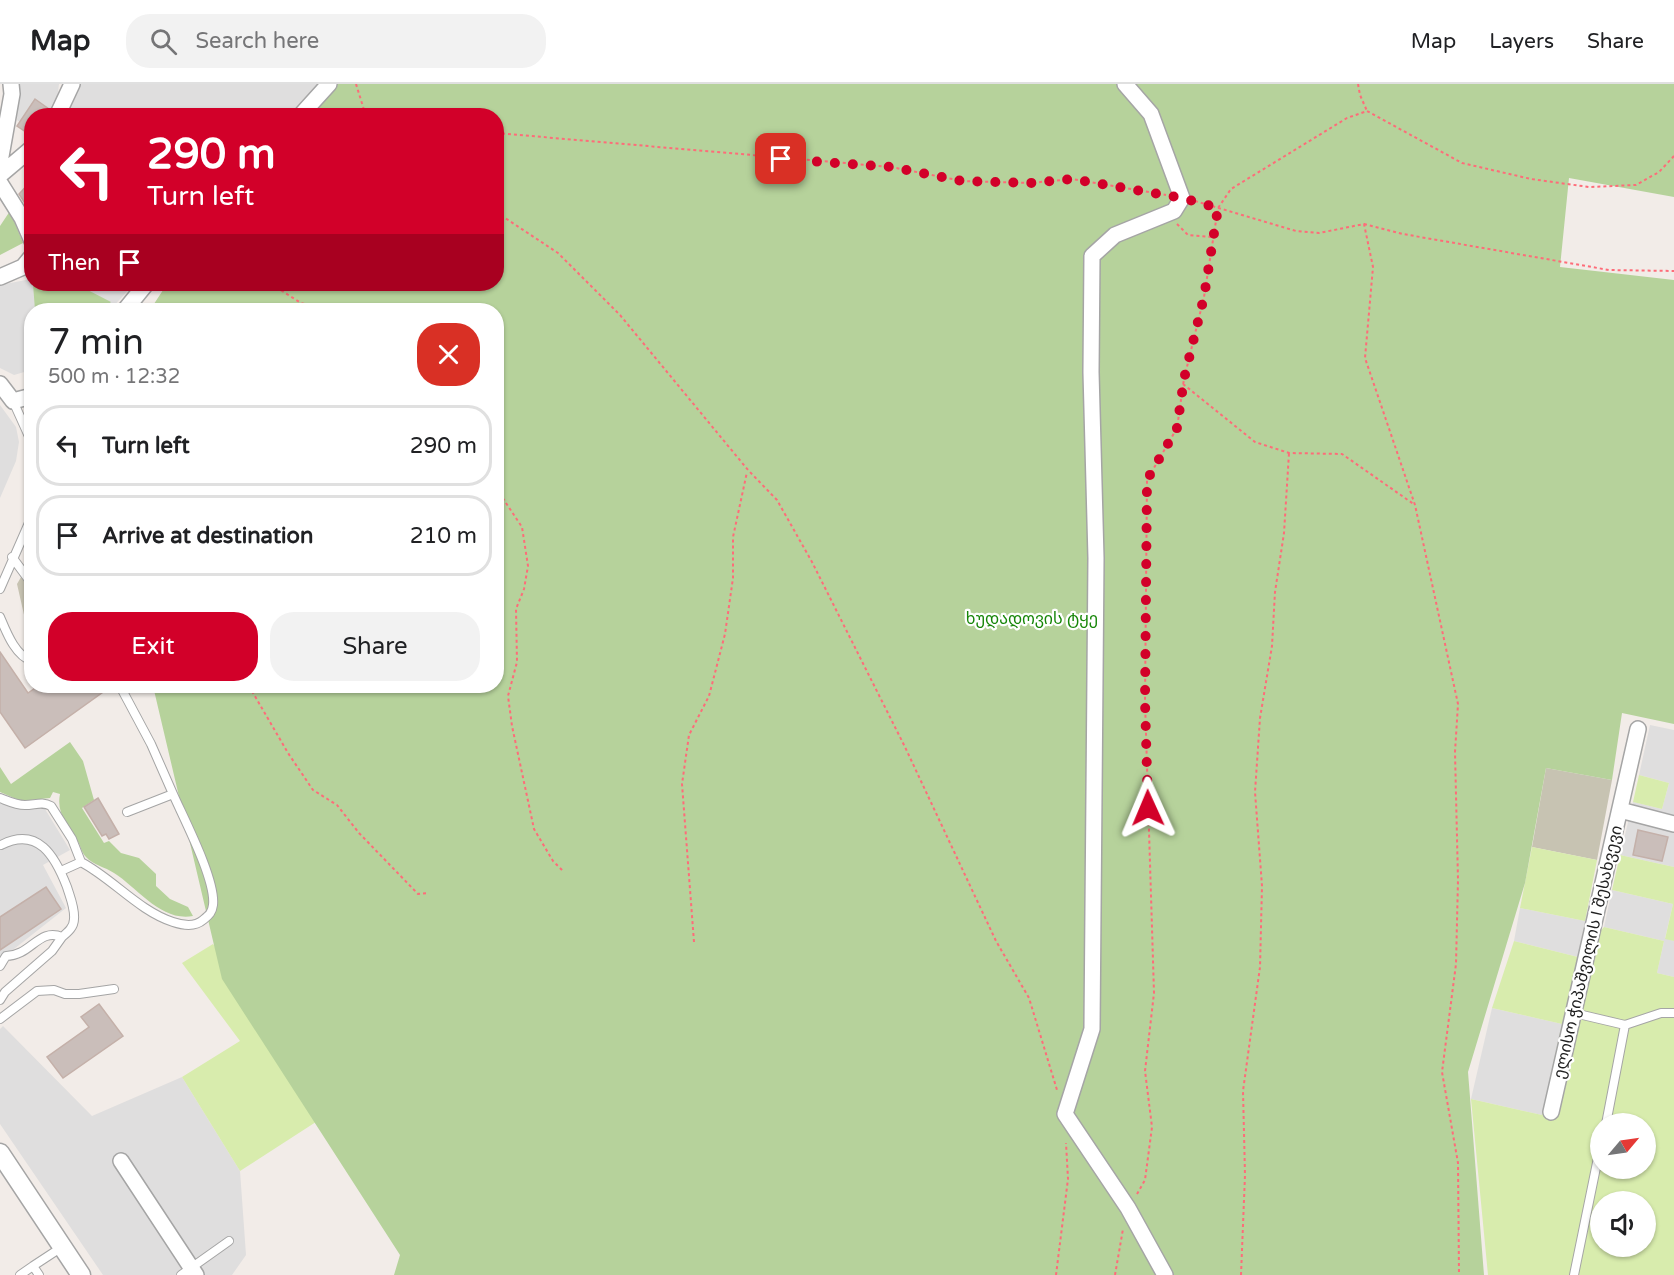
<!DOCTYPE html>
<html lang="en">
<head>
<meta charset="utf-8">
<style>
  :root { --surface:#fff; --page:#f2f2f2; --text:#202124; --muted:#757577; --line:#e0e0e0; --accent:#d20029 }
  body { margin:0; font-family:"Varela Round","Noto Sans Georgian",sans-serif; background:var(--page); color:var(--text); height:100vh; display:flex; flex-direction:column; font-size:22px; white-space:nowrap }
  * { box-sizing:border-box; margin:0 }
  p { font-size:20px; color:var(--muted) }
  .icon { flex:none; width:33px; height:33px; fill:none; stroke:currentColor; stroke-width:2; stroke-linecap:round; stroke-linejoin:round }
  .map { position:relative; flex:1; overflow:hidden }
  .sheet { position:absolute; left:24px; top:219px; width:480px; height:390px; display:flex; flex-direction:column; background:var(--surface); border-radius:24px; box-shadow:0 2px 4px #0004 }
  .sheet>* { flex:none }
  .top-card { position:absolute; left:24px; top:24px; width:480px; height:183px; border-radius:24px; box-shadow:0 2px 4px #0004; background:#d20029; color:#fff; overflow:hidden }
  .needle { width:39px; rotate:61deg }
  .controls { position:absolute; left:1590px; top:1029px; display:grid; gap:12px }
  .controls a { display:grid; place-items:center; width:66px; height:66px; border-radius:50%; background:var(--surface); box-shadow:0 2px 4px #0004; font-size:30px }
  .pin { position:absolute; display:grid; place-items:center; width:51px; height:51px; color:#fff; margin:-26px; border-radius:12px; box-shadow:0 3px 9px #0006 }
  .me { position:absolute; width:66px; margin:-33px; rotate:359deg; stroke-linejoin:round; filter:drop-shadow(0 0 4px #0008) }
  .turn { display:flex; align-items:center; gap:21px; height:126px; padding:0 24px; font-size:27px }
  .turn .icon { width:78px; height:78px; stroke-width:2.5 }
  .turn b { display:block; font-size:42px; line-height:51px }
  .then { display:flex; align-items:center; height:57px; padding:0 24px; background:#0003; gap:12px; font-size:22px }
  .round { display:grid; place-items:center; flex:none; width:63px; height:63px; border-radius:24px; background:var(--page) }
  .headline { display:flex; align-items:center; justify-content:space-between; height:102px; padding:0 24px }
  h1 { font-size:36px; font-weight:600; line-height:45px }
  .button { display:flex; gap:12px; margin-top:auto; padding:12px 24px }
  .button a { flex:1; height:69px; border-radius:24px; background:var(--accent); color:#fff; font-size:24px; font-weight:600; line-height:69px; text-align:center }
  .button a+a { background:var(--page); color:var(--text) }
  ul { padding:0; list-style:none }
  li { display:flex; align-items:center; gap:18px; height:81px; margin:0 12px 9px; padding:0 12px; border:3px solid var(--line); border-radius:24px }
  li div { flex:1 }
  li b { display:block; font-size:22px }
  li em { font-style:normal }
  header { display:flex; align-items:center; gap:36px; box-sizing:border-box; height:84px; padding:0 30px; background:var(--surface); border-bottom:2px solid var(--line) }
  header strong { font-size:28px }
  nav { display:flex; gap:33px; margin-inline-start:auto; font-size:21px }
  .search { width:420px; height:54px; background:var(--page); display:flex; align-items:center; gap:15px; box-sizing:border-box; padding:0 21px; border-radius:24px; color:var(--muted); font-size:22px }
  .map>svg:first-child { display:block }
</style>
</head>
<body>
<header>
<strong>Map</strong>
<div class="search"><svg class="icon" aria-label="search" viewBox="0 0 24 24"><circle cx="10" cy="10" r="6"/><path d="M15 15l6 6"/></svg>Search here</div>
<nav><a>Map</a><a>Layers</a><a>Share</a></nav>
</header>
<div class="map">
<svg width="1674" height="1191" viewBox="0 0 1674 1191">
  <rect width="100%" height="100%" fill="#f2ece8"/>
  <path fill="#dfdede" d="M18 0H59L57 16 46 31 32 32 31 47 17 36Z
    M77 0H318L288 31 59 32Z
    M31 195 32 200H134L110 226H32L31 286 14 291 0 284V201Z
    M0 321 16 343 19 358 16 377 0 414Z
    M1650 641 1674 646V783L1620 771 1633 718 1662 725 1669 699 1639 691Z
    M0 718 45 725 70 766 43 781 66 824 0 876Z
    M1612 806 1673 820 1665 854 1674 857V893L1657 889 1664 857 1604 843Z
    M1520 824 1585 837 1578 873 1514 857Z
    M1492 924 1562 940 1542 1031 1471 1015Z
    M3 942 92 1032 182 993 240 1087 246 1171 232 1191H103L0 1040V945Z"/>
  <path fill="#c7c3b2" d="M31 476V552L27 544 17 500Z
    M1546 684 1612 696 1597 776 1532 763Z"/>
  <path fill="#d8ecad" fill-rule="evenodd" d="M1639 691 1669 699 1662 725 1633 718Z
    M1532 763 1597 776 1585 837 1520 824Z
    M1620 771 1674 783V857L1665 855 1673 820 1612 806Z
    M1604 843 1664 857 1657 889 1674 893V1191H1488L1471 1015 1542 1031 1562 940 1492 924 1514 857 1578 873ZM1600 1040H1646V1084H1600ZM1600 1118H1646V1162H1600Z
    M213 860 336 1025 240 1087 182 993 240 957 182 879Z"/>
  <path fill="#b6d29b" d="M336 0H1674V113L1569 94 1560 183 1674 196V640L1622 629 1612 696 1546 684 1525 799 1468 988 1484 1191H394L400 1171 222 895 153 602H496V226H150L167 200H496V32L314 31Z
    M10 127 23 159 0 171V142Z
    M33 200H76L111 218 102 226H35Z
    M70 658 83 677 94 716 82 724 104 759 109 757 121 769 139 774 156 790V802L170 815 188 823 193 832C161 838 138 804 114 789 105 783 93 781 86 773 81 768 81 762 77 756 68 741 56 729 60 710L53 708 50 714 21 717 0 708V683L11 700Z"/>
  <path fill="#cabeba" stroke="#c4b0a9" stroke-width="1.5" d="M35 15 49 25 47 32H32V52L17 42Z
    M32 96V130L19 110Z
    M0 568 28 609 38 602H98L103 608 25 664 0 628Z
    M98 714 119 750 109 755 106 750 102 752 84 723Z
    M1638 746 1668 753 1662 777 1633 771Z
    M46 803 61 825 0 866V833Z
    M99 920 123 952 63 994 47 973 89 943 81 933Z"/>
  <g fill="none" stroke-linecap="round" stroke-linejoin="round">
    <defs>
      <path id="service" d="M13 317 32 359
        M12 473 32 500
        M0 505 32 432
        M0 533C6 547 15 572 32 577
        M120 602 151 660 173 710
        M0 714C8 717 16 721 25 721 35 721 42 717 51 722L72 755 81 778
        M61 787 81 778C113 795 139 827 173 838 182 841 195 843 203 836 209 831 212 829 213 821 216 796 184 735 173 710L127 728
        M0 882 6 872C31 872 39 843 62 853 68 848 74 843 74 835 75 824 70 813 67 803 55 772 38 742 1 761
        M0 916 5 908 52 867 62 853
        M1574 929 1625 941
        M0 935 37 907 54 906 65 910H79L114 905
        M1606 1040 1625 941 1661 929H1674
        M33 1182 62 1163
        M20 1191 33 1182 39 1191
        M181 1191 229 1157
        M1574 1191 1600 1064"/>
      <path id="minor" d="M1125 0 1151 30 1182 114 1174 127 1115 151 1092 172 1091 288 1096 474 1092 945 1065 1030 1128 1124 1165 1191
        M57 32 72 0
        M300 32 329 0
        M0 78 12 10 11 0
        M0 91 32 64
        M0 99 22 134 32 157
        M0 193 23 183 32 172
        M125 226 146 200
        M0 300 13 317 32 312
        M1620 726 1674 740
        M1551 1028 1638 645
        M121 1077 196 1191"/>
      <path id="tertiary" d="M0 1069 81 1191"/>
    </defs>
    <use href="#service" stroke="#a5a5a5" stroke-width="10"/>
    <use href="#minor" stroke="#a5a5a5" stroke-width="18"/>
    <use href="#tertiary" stroke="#a5a5a5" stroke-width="21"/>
    <path stroke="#fe6c79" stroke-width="2" stroke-dasharray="3 3" stroke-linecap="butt" d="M356 0 365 29
      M1358 0 1360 11 1367 27
      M326 25 383 32
      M496 49 891 83 962 97 1030 99 1072 95 1166 111
      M1195 117 1296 147 1319 149 1364 140 1373 183 1365 274 1415 421 1458 620 1455 668 1458 796 1456 880 1442 988 1458 1079 1459 1191
      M496 128 558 169 620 231 748 386 777 416 812 478 905 663 996 857 1029 914 1057 1006
      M1177 140 1188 151 1212 153
      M1364 140 1403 150 1609 186 1674 187
      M271 200 301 219 327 226
      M1183 300 1255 358 1289 369 1342 370 1415 421
      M496 404 522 443 528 482 524 505 516 525 517 578 508 612 512 642 534 745 553 777 564 788
      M249 602 288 669 313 706 337 721 359 749 418 810 428 809
      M694 858 682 700 689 651 709 612 725 550 733 494V453L747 388
      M1137 1110 1145 1096 1152 1043 1145 987 1154 909 1145 617 1147 396 1177 344 1184 295 1204 213 1218 124 1231 105 1347 34 1367 27 1462 79 1531 95 1589 103 1636 101 1659 88 1674 72
      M1056 1191 1068 1095 1066 1059
      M1115 1191 1123 1145
      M1241 1191 1245 1091 1243 1007 1260 883 1262 802 1255 708 1260 634 1272 562 1275 508 1284 449 1289 369"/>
    <use href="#service" stroke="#fff" stroke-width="8"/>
    <use href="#minor" stroke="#fff" stroke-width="15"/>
    <use href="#tertiary" stroke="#fff" stroke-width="18"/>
  </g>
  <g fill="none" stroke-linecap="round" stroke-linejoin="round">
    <path stroke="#d20029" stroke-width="10" stroke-dasharray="0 18" d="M781 75 891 83 962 97 1030 99 1072 95 1182 114 1218 124 1204 213 1184 295 1177 344 1147 396 1145 617 1148 724"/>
  </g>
  <g text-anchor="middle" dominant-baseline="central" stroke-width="4.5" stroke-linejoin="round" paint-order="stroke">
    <g font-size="16" fill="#168608" stroke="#fff">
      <text x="1032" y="535">ხუდადოვის ტყე</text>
    </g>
    <g font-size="16" fill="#212121" stroke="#fff">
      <text transform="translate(1588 868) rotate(-77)">ელისო ჭიპაშვილის I შესახვევი</text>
    </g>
  </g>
</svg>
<div class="controls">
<a><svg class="needle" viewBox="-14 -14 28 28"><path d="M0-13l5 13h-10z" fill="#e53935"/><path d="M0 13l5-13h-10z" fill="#757577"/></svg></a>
<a><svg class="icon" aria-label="sound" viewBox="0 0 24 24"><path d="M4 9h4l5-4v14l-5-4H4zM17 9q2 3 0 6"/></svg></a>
</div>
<div class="pin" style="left:781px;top:75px;background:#d93025"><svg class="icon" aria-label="arrive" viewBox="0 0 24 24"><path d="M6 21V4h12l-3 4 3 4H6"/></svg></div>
<svg class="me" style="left:1148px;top:724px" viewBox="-20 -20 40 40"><path d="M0-17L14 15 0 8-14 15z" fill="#d20029" stroke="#fff" stroke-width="4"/></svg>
<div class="top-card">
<div class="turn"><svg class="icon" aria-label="left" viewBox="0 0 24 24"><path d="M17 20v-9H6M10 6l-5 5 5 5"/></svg><div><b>290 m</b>Turn left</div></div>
<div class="then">Then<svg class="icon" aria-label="arrive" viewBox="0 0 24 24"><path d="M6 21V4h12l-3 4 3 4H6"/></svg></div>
</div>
<section class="sheet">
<div class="headline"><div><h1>7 min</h1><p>500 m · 12:32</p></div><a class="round" style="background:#d93025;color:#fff"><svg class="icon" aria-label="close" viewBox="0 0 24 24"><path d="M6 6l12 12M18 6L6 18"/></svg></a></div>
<ul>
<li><svg class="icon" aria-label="left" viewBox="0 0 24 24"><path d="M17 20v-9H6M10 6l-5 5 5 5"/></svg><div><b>Turn left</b></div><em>290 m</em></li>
<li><svg class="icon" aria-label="arrive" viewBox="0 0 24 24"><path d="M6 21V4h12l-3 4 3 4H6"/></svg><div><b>Arrive at destination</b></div><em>210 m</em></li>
</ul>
<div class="button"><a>Exit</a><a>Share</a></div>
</section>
</div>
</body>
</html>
